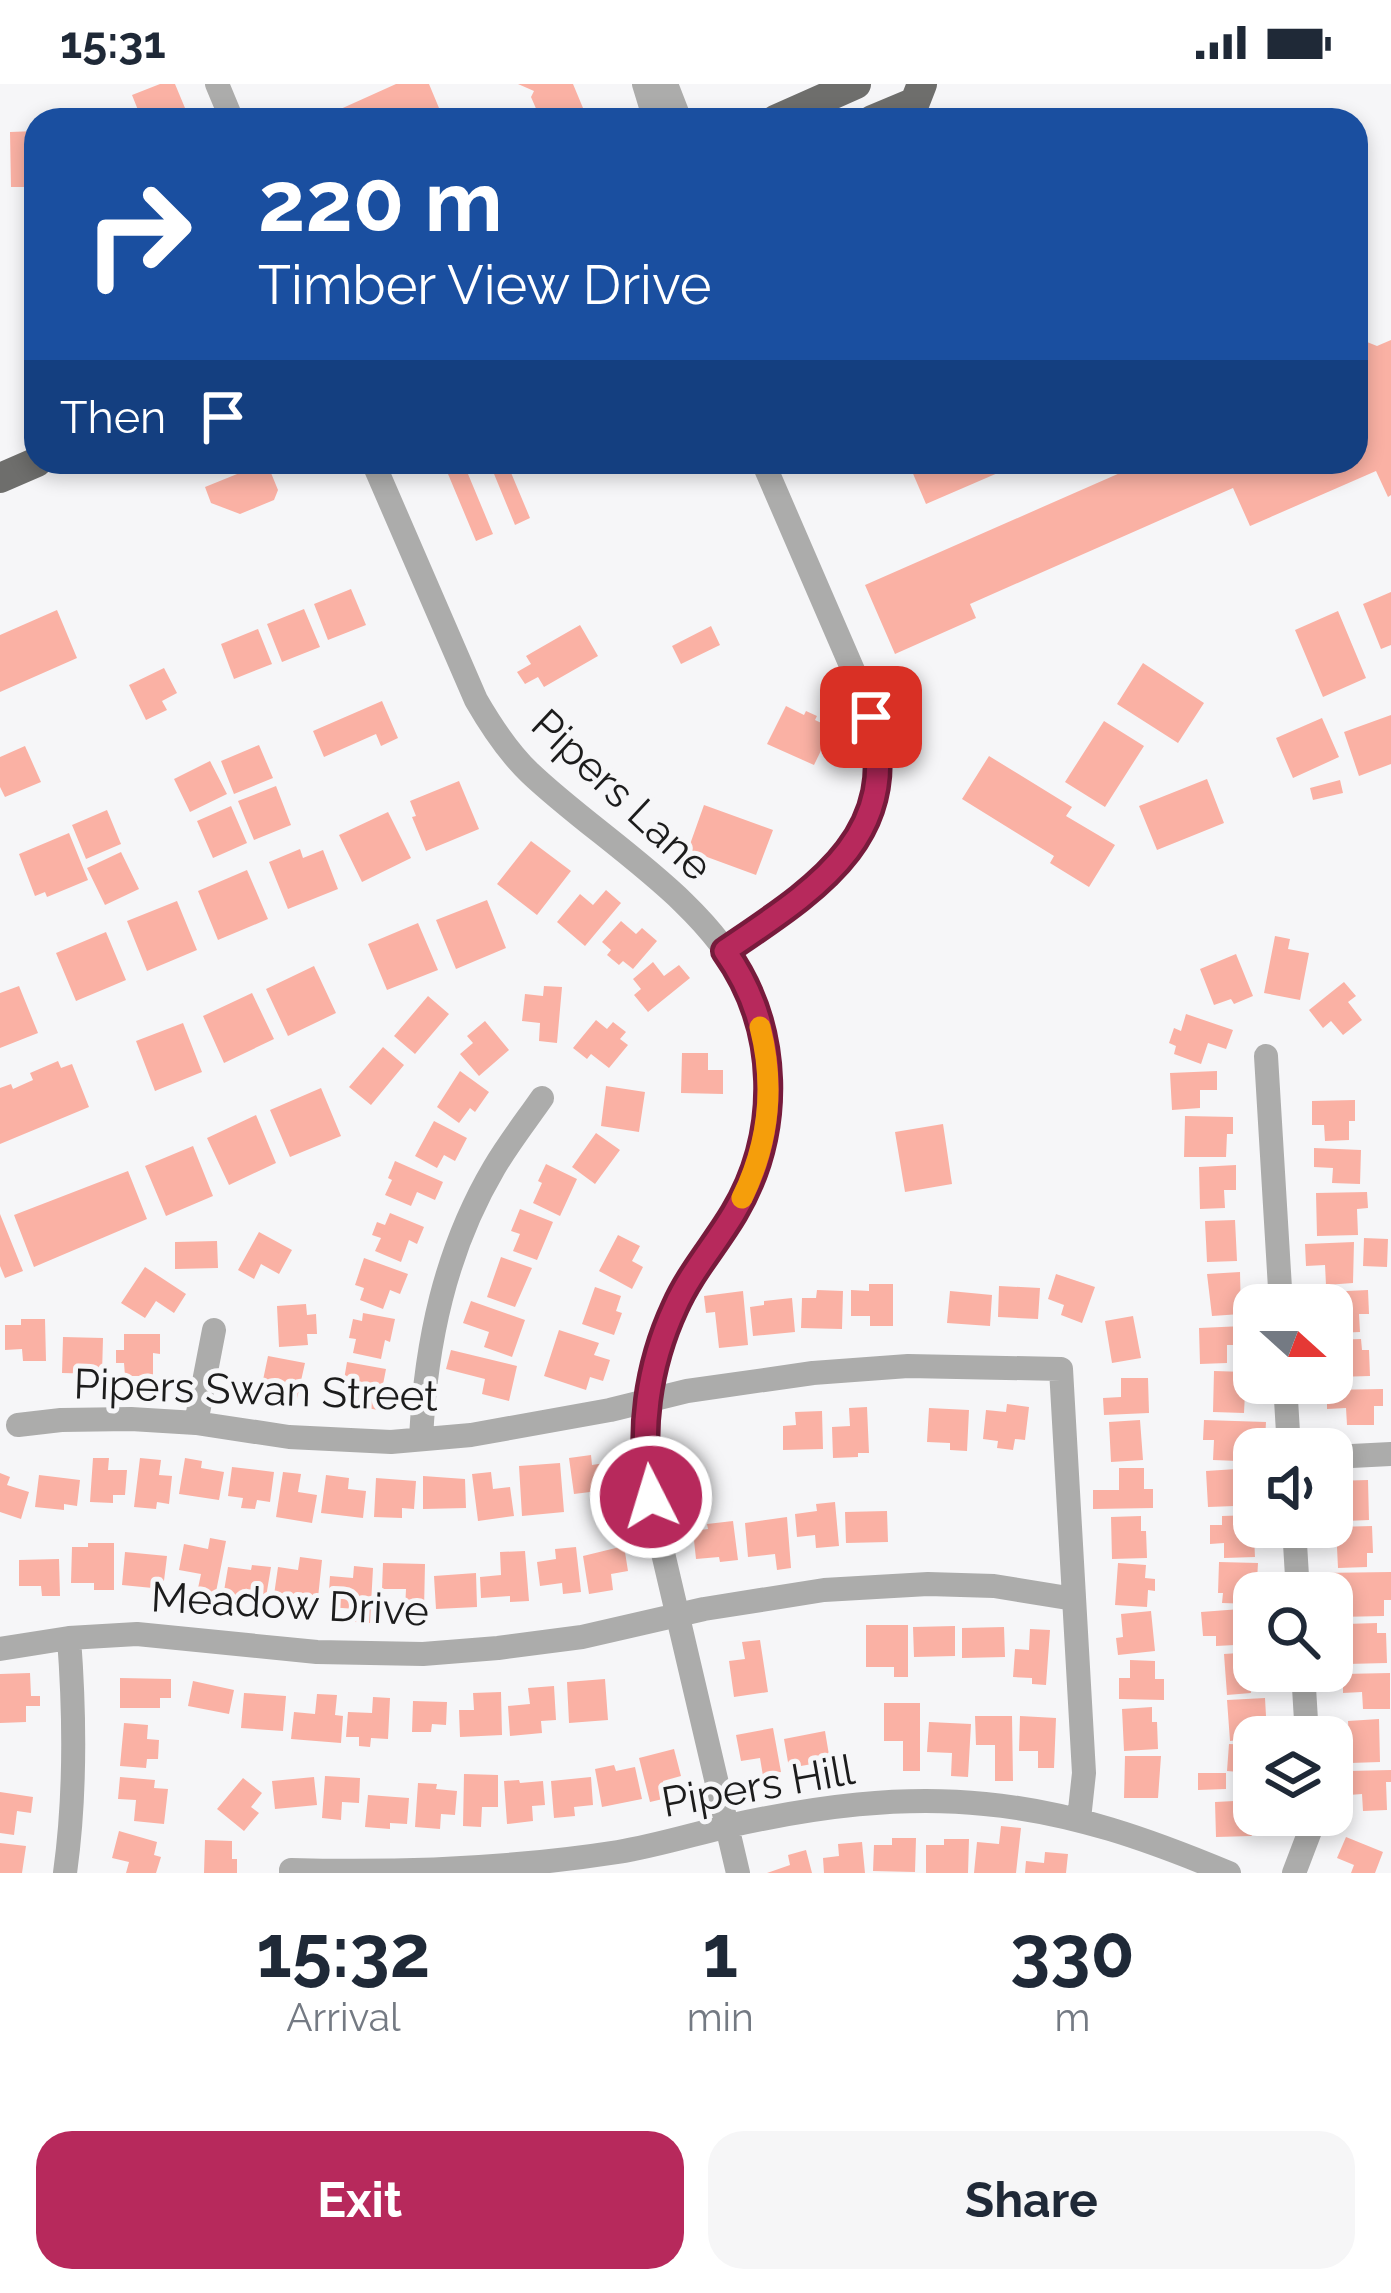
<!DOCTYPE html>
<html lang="en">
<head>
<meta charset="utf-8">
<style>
  :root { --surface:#fff; --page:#f6f6f7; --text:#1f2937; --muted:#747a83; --accent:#b7295c }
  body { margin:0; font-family:Raleway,sans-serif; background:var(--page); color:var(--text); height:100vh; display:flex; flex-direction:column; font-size:45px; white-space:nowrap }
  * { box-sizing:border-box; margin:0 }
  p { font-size:39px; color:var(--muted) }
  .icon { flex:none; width:66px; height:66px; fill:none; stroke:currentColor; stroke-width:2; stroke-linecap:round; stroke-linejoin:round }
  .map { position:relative; height:1789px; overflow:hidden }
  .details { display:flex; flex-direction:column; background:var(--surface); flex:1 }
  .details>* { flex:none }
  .hud { position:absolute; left:24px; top:24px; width:1344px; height:366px; border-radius:36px; box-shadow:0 6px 18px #0003; background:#1a4fa0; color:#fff; overflow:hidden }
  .needle { width:78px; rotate:111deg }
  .controls { position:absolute; left:1233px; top:1200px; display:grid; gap:24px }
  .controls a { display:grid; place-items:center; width:120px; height:120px; border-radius:24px; background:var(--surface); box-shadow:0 6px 18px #0003; font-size:60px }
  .pin { position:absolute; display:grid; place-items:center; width:102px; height:102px; color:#fff; margin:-51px; border-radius:24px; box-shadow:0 6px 18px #0006 }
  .me { position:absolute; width:132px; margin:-66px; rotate:355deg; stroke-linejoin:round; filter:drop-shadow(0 0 9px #0008) }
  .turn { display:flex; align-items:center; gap:42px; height:252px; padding:0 36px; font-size:54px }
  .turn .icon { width:156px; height:156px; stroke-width:2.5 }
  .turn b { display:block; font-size:84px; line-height:102px }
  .then { display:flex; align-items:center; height:114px; padding:0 36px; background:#0003; gap:24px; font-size:45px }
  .eta { display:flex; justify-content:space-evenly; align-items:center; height:204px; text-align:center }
  .eta b { font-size:72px; font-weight:700; line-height:84px }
  .action { display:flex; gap:24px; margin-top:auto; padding:24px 36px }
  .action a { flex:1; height:138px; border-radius:36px; background:var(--accent); color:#fff; font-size:48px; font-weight:700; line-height:138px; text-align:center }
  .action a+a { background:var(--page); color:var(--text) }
  .status { display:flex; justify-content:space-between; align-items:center; height:84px; padding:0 60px; background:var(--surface); direction:ltr }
  .status svg { height:33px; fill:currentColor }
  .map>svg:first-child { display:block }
</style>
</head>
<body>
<div class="status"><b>15:31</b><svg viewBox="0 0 49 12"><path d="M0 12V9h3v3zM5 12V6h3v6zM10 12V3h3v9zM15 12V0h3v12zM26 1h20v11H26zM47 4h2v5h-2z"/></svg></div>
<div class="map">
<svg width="1391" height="1789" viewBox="0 0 1391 1789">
  <rect width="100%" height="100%" fill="#f6f6f8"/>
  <path fill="#fab1a4" d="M160 0H175L190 36H142L132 11Z
    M396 0H429L444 36H327L325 32Z
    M518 0H573L588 36H541L531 13 534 7Z
    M36 47V103H11L10 48Z
    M1391 256V411L1388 413 1376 387 1250 442 1233 404 970 520 976 534 895 570 865 501 1145 378H1356V262L1367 258 1377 262Z
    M251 378H272L269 384 278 406 274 416 240 430 211 419 205 403 247 386Z
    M443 378H463L493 450 476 457Z
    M908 378H1012L1014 382 926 420Z
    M507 379 530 434 515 441 492 385Z
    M351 505 366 541 328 556 314 520Z
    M1391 508V561L1381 565 1363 520Z
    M304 525 320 563 282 578 267 540Z
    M57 526 77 574 0 608V551Z
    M1338 527 1366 594 1323 613 1295 546Z
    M580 541 598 572 544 603 538 593 525 600 517 588 531 580 526 572Z
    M711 542 720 561 681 580 672 562Z
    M258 545 272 580 234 595 221 560Z
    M1143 579 1204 619 1178 659 1117 620Z
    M164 584 177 609 162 617 167 626 146 636 129 601Z
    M382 617 398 654 381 662 376 650 324 673 313 647Z
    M786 622 804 631 806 627 817 632 815 636 832 644 814 681 767 660Z
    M1391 631V680L1359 692 1344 648Z
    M1322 634 1339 673 1293 694 1276 654Z
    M1104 637 1144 662 1105 723 1065 698Z
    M259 661 273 694 234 710 221 677Z
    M25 662 41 698 5 713 0 703V673Z
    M989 672 1072 723 1066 732 1115 761 1089 803 1050 779 1054 772 962 715Z
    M210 677 227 710 190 728 174 695Z
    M1207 695 1224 739 1157 766 1139 722Z
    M1340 696 1343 709 1313 716 1310 704Z
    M459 697 479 745 426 767 412 733 416 732 410 717Z
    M276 702 291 741 254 756 238 717Z
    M704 721 773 746 756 791 688 766Z
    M231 722 247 759 213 774 197 737Z
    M107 726 121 760 86 775 72 741Z
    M388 728 411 774 362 798 339 751Z
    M69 749 88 796 47 813 45 808 35 812 19 770Z
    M531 757 571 787 537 831 497 800Z
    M300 765 303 774 323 766 338 805 288 825 269 778Z
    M121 768 139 805 105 821 87 784Z
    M247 786 268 835 218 856 198 807Z
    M606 806 621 819 585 862 557 838 580 810 593 821Z
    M487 816 506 864 456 885 436 836Z
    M177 817 197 866 147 887 127 837Z
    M621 837 636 850 642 844 657 857 633 885 623 877 619 881 607 871 611 866 602 858Z
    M418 839 438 886 387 906 368 860Z
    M106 848 126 896 76 917 56 869Z
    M1275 852 1290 855 1288 865 1309 869 1300 916 1264 909Z
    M1236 870 1253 912 1234 920 1231 915 1214 921 1200 885Z
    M653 878 664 892 679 881 690 894 648 928 634 911 641 905 633 895Z
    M314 882 336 929 288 952 266 905Z
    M1344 898 1356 912 1348 918 1362 936 1343 951 1331 937 1323 944 1309 926Z
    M19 902 38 949 0 964V909Z
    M544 902 562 903 557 959 539 957 540 939 522 937 525 910 543 912Z
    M252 909 274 955 224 979 203 932Z
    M428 912 449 930 415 970 394 952Z
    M1186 930 1233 946 1226 965 1208 959 1201 980 1174 970 1176 962 1169 959 1174 944 1181 947Z
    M596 936 607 945 613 938 626 948 620 955 628 961 609 984 591 970 587 975 573 964Z
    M485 937 509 966 479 992 460 970 473 959 467 952Z
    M183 939 202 988 155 1007 136 957Z
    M383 963 404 981 371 1021 349 1003Z
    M682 969H708V986H723V1010L681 1009Z
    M58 977 61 984 72 980 89 1023 0 1060V1004L11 1000 13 1005 33 996 30 989Z
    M460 987 489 1008 475 1028 470 1024 459 1039 437 1023Z
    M1217 987V1006H1200V1024L1172 1026 1170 989Z
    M606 1002 645 1008 639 1048 601 1042Z
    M321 1004 341 1052 290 1073 270 1026Z
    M1355 1016V1037H1349V1056L1325 1057 1324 1041H1312V1017Z
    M256 1031 276 1079 229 1101 207 1054Z
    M1185 1032 1233 1033V1050H1227L1226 1073H1184Z
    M434 1037 467 1054 455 1077 444 1071 437 1084 415 1072Z
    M943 1040 952 1100 905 1108 895 1048Z
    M596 1049 620 1066 595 1100 572 1083Z
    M193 1062 213 1112 166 1132 145 1082Z
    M1314 1064 1361 1066 1360 1100 1332 1099 1333 1084 1314 1083Z
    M395 1077 443 1098 435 1116 417 1108 411 1122 385 1111 392 1096 388 1094Z
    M546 1080 577 1095 560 1132 533 1119 542 1099 538 1097Z
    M1236 1081V1106H1224L1225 1124 1200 1125 1199 1083Z
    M128 1087 147 1135 34 1183 14 1131Z
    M1367 1108 1368 1124 1357 1125 1358 1151 1317 1152 1316 1109Z
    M520 1125 553 1138 537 1176 513 1167 520 1150 511 1147Z
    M390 1129 424 1143 417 1160 409 1156 401 1178 375 1167 381 1154 372 1151 377 1138 385 1141Z
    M0 1130 23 1187 5 1194 0 1182Z
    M1235 1136 1237 1177 1207 1178 1205 1137Z
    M259 1148 292 1166 279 1190 261 1180 254 1195 238 1186Z
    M618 1151 640 1162 632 1177 643 1183 632 1205 599 1187Z
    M1364 1154 1388 1155 1387 1183 1363 1182Z
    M217 1157 218 1184 175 1185V1158Z
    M1354 1158 1353 1199 1326 1201 1325 1181 1306 1182 1305 1160Z
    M501 1173 532 1184 515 1223 487 1213Z
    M364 1174 408 1190 400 1210 390 1206 383 1225 360 1216 364 1204 355 1201Z
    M145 1183 186 1210 174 1229 156 1217 145 1234 121 1219Z
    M1240 1188 1241 1230 1212 1232 1207 1190Z
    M1056 1190 1095 1203 1082 1239 1061 1231 1064 1221 1048 1215Z
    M869 1200H893V1242H870V1232H851V1206L869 1207Z
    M999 1202 1040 1204 1038 1235 998 1233Z
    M595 1203 621 1212 616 1227 622 1229 614 1251 582 1240Z
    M817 1206 843 1207 842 1245 801 1244 802 1214H816Z
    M1368 1206 1369 1230H1359L1360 1248 1335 1249 1332 1221H1306L1305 1209Z
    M743 1207 748 1261 719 1264 715 1228 706 1229 704 1212Z
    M950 1207 992 1211 990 1242 947 1239Z
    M792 1214 795 1248 753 1252 750 1223 764 1221V1217Z
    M471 1217 525 1236 512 1273 484 1263 489 1248 463 1239Z
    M306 1220 307 1231 316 1230 317 1250H307L308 1261 279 1263 277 1222Z
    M363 1229 395 1235 390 1258 385 1256 381 1275 353 1269 356 1255 349 1254 353 1235 362 1237Z
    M1133 1232 1141 1274 1112 1279 1105 1237Z
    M21 1235H45L46 1277H23L22 1265 5 1266V1241H21Z
    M1244 1242 1245 1261H1227V1279L1200 1280 1199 1244Z
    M559 1246 599 1259 594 1271 610 1276 603 1297 590 1293 586 1306 544 1292Z
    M124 1250H160V1270L153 1269V1292H125L124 1279H116V1266H124Z
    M63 1253 103 1254 102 1290 62 1289Z
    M1361 1255 1362 1266H1369L1370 1292 1336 1293 1332 1256Z
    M451 1266 517 1282 509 1317 482 1310 485 1295 446 1285Z
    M268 1272 305 1279 296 1319 273 1315 276 1299 263 1296Z
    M347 1278 386 1285 378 1326 340 1319Z
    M1214 1287 1246 1288 1244 1329 1213 1328Z
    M1121 1294H1148L1149 1329 1104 1331 1103 1314 1121 1313Z
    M1383 1305V1322H1374V1341H1347L1346 1324 1327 1325V1306Z
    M1007 1320 1029 1323 1025 1356 1015 1355 1013 1366 997 1364 998 1357 983 1355 986 1326 1006 1328Z
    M867 1323 869 1369H858V1373L833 1374 832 1343 850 1342 849 1324Z
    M929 1324 969 1326 967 1367 950 1366V1359L927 1358Z
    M822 1327 823 1365 783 1366V1342L796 1341 795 1328Z
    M1140 1336 1143 1376 1111 1378 1109 1338Z
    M1204 1336 1266 1338 1265 1357H1239L1238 1377 1213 1376 1214 1356H1203Z
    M591 1371 592 1381 611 1378 614 1405 574 1410 569 1374Z
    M93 1374H109L108 1386H127L125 1411H113V1419L90 1418Z
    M140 1374 161 1376 159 1391 172 1392 169 1420 157 1418 156 1425 134 1423Z
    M185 1374 202 1377 201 1384 224 1388 219 1416 179 1410Z
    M560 1379 564 1428 522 1432 519 1382Z
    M232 1383 274 1388 270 1418 257 1416 255 1425 241 1424 243 1414 228 1412Z
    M1119 1384H1144V1405H1153V1424L1093 1425V1406H1119Z
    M1252 1384 1253 1403 1234 1404 1235 1422 1208 1423 1206 1387Z
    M283 1388 301 1390 298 1408 317 1411 312 1439 276 1433Z
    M491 1388 493 1405 510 1403 514 1432 478 1437 472 1390Z
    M0 1389 10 1393 7 1401 29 1408 21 1435 0 1428Z
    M39 1391 80 1396 77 1422 64 1420V1426L35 1423Z
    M326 1391 349 1394 348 1405 366 1407 363 1434 321 1429Z
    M423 1392 465 1395 466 1424 423 1425Z
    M376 1394 416 1397 414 1425 402 1424V1434L374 1433Z
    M1368 1396 1369 1436 1346 1437 1345 1420H1334L1333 1397Z
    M835 1418 839 1462 816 1464 815 1451 797 1453 795 1430 817 1427 816 1420Z
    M887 1427 888 1458 846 1459 845 1428Z
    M1253 1431 1255 1473 1224 1474V1459L1210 1460V1441H1222V1432Z
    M1141 1432V1447H1146L1147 1474 1112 1475 1111 1433Z
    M787 1433 791 1484 777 1486 775 1470 748 1473 745 1439Z
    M733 1437 738 1476 720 1478 719 1473 696 1475 693 1447 708 1445 707 1440Z
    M1372 1442 1373 1469H1367V1483L1338 1484 1336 1443Z
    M210 1454 226 1457 215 1513 197 1509 201 1490 179 1486 184 1460 208 1465Z
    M88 1459H114V1506H94V1499H71L72 1463H88Z
    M624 1462 628 1487 611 1490 613 1506 589 1510 583 1472Z
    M576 1463 581 1508 563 1510 562 1499 540 1502 537 1478 556 1475 555 1465Z
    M525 1467 529 1517 510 1518V1512L481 1514 480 1493 501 1491 500 1468Z
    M125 1468 167 1472 163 1505 122 1501Z
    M300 1473 322 1476 317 1523 299 1520 300 1514 274 1511 278 1483 298 1486Z
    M59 1475 60 1512H42L41 1502H19V1476Z
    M1219 1478 1258 1479 1257 1496H1253L1252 1520 1222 1519 1223 1509H1218Z
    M383 1479 425 1480 424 1526 405 1525 406 1505H382Z
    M1118 1479 1146 1481 1145 1494 1155 1495V1507L1148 1506 1147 1523 1115 1521Z
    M252 1481 271 1483 265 1519 223 1513 228 1483 251 1486Z
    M354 1482 373 1484 370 1539 355 1538 356 1525 328 1523 330 1492 353 1494Z
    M1391 1488V1516H1384V1532L1338 1533V1513H1332V1509H1320V1489Z
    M476 1489 477 1523 436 1525 434 1492Z
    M1254 1524V1560L1216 1562V1552H1203L1201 1528Z
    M1151 1527 1155 1567 1118 1571 1116 1554 1123 1553 1121 1530Z
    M1377 1539V1549H1386L1387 1579 1347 1580 1346 1540Z
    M866 1541H908V1593H894V1583H866Z
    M955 1542V1572L914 1573 913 1543Z
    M1004 1543 1005 1573 962 1574V1544Z
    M1030 1545 1050 1546 1046 1601 1032 1600V1594L1013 1593 1015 1565 1029 1566Z
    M760 1556 768 1608 734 1613 729 1577 745 1575 742 1558Z
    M1254 1568V1587H1262V1591L1249 1592 1251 1609 1227 1611 1224 1570Z
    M1130 1576 1155 1577V1595H1164V1616L1119 1615V1594H1130Z
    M30 1589 31 1612H40V1622H26V1638L0 1639V1590Z
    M1390 1589V1625H1363L1362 1608 1343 1609V1590Z
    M120 1594 171 1595V1614H160V1624H120Z
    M605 1595 608 1636 569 1639 567 1598Z
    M193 1597 234 1606 229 1630 188 1622Z
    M554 1602 556 1636 541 1637 542 1649 510 1652 508 1622 530 1620 528 1604Z
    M501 1608 502 1651 460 1653 459 1626H474L473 1609Z
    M244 1609 286 1612 283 1647 241 1644Z
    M317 1610 337 1611 335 1631 343 1632 341 1659 291 1655 294 1628 315 1630Z
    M373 1613 390 1614 388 1655 371 1654 370 1663 359 1662V1653H346L348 1628 372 1629Z
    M1265 1614 1266 1632H1258L1260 1653 1230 1657 1227 1616Z
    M413 1617 447 1618 446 1641 432 1640 431 1648H412Z
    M884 1619H920V1687H903V1657H884Z
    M1152 1623V1638H1157L1158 1665 1124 1667 1122 1625Z
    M975 1632H1012L1013 1697H995V1661H976Z
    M1020 1632 1056 1634 1054 1684H1038V1667H1019Z
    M1379 1635 1380 1678 1350 1679 1348 1637Z
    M929 1638 971 1640 968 1693 951 1692 952 1669 927 1668Z
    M124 1639 148 1641 147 1655 159 1656 158 1675H147L146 1684 120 1682Z
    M773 1644 781 1688 763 1692 760 1674 741 1677 736 1651Z
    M825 1647 830 1677 789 1684 784 1655Z
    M1229 1660 1254 1661V1703L1238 1702 1239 1688 1227 1687Z
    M674 1665 681 1692 663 1697 667 1714 650 1718 639 1674Z
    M1125 1672H1161L1158 1714H1124Z
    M614 1681 616 1687 635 1683 642 1715 602 1723 595 1685Z
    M1391 1686V1698H1386L1387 1726 1363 1727 1362 1710 1349 1711V1687Z
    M1198 1689H1226V1705L1198 1706Z
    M464 1690 498 1691V1723H482L481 1743 463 1742Z
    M325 1692 360 1694 359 1719 342 1718 341 1736 322 1734Z
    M120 1693 155 1696 154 1704 168 1705 164 1740 134 1737 136 1716 118 1715Z
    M314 1693 317 1721 275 1725 272 1697Z
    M591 1693 593 1721 574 1723 575 1732 554 1734 551 1697Z
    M243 1694 262 1709 251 1723 259 1729 244 1747 217 1725Z
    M519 1696 520 1699 543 1697 545 1721 532 1722 533 1737 507 1740 504 1697Z
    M418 1699 437 1700 436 1705 457 1707 455 1731 441 1730 440 1745 415 1743Z
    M0 1708 33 1713 31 1729 17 1727 14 1751 0 1749Z
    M368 1711 409 1714 407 1740 390 1739V1745L365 1743Z
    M1254 1716 1252 1752 1216 1753 1215 1718Z
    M1001 1742 1021 1744 1016 1789H974L977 1758 999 1760Z
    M119 1747 157 1758 154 1771 161 1773 156 1789H126L129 1778 112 1774Z
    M1346 1753 1383 1768 1375 1789H1351L1354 1781 1337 1774Z
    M892 1754H916L915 1788 873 1787 874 1761H892Z
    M944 1755H969L968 1789H926V1761H944Z
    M205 1756 232 1757V1775H237V1789H204Z
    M862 1758 865 1789H824L823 1774 839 1772 838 1760Z
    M0 1759 26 1762 22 1789H0Z
    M806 1766 812 1789H767L790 1781 788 1771Z
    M1045 1768 1068 1770 1066 1789H1025L1026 1777 1044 1779Z"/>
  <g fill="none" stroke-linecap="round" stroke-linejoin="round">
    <path stroke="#acacab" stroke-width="24" d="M217 0 232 36
      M644 0 655 36
      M666 0 680 36
      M373 378 476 616C491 642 508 668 530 689 597 753 704 814 745 899 780 971 775 1058 735 1127 715 1162 688 1191 672 1228 644 1296 641 1364 655 1435L738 1789
      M725 867C827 797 912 746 862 607L763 378
      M1266 972 1281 1221
      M1285 1299 1289 1365
      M196 1339 214 1246
      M18 1341 61 1336 131 1335 196 1339 289 1353 391 1358 471 1351 610 1326 687 1307 813 1289 908 1282 1061 1285 1084 1689 1079 1735
      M421 1354C426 1259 445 1167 494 1084 508 1060 526 1037 542 1014
      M1332 1373 1391 1370
      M1294 1443 1298 1509
      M0 1565 69 1554 137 1550 317 1568 423 1570 498 1564 582 1553 704 1525 824 1506 928 1500 994 1502 1074 1515
      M1303 1587 1307 1653
      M65 1789C76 1710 75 1633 69 1554
      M291 1789V1786C401 1789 509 1785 618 1768 656 1762 694 1750 733 1741 815 1723 901 1711 985 1720 1072 1728 1150 1756 1229 1789
      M1294 1789 1310 1747 1311 1731"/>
    <path stroke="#6e6e6c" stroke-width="30" d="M775 36 856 0
      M872 36 915 18 922 0
      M0 394 37 378"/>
  </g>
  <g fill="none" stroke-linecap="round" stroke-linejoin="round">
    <defs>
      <path id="route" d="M651 1413C638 1350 648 1281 675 1223 690 1189 715 1161 734 1129 782 1048 780 944 725 867 811 808 904 754 871 633"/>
    </defs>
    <use href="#route" stroke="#771b3c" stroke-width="30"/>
    <use href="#route" stroke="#b7295c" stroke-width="21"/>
    <path stroke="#f59e0b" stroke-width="21" d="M742 1114C769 1059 775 1002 760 943"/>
  </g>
  <g text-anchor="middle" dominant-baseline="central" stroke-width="10" stroke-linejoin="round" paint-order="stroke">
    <g font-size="42" fill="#1c1c1c" stroke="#f6f6f8">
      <text transform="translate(622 711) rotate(43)">Pipers Lane</text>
      <text transform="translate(256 1306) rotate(2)">Pipers Swan Street</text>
      <text transform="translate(290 1520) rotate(3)">Meadow Drive</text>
      <text transform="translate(758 1702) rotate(-10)">Pipers Hill</text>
    </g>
  </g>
</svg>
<div class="controls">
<a><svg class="needle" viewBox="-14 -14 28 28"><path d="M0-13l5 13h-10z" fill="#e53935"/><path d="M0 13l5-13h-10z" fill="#747a83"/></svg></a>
<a><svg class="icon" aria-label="sound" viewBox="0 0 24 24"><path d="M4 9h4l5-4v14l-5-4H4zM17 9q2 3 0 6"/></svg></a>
<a><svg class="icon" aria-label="search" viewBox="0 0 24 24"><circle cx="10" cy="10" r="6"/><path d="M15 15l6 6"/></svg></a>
<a><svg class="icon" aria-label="layers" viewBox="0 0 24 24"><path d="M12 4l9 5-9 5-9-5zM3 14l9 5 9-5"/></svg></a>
</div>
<div class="pin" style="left:871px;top:633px;background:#d93025"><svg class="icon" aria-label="arrive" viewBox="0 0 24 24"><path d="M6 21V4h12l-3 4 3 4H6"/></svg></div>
<svg class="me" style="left:651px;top:1413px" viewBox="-20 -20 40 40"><circle r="17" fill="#b7295c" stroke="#fff" stroke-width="3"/><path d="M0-11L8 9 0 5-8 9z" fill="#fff"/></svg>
<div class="hud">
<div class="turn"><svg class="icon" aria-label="right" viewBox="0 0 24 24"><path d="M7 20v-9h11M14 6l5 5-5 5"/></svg><div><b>220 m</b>Timber View Drive</div></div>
<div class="then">Then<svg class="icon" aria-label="arrive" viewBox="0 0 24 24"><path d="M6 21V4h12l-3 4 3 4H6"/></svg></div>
</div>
</div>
<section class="details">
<div class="eta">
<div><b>15:32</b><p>Arrival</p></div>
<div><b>1</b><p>min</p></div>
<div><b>330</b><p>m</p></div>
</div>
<div class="action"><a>Exit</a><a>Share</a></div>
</section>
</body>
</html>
